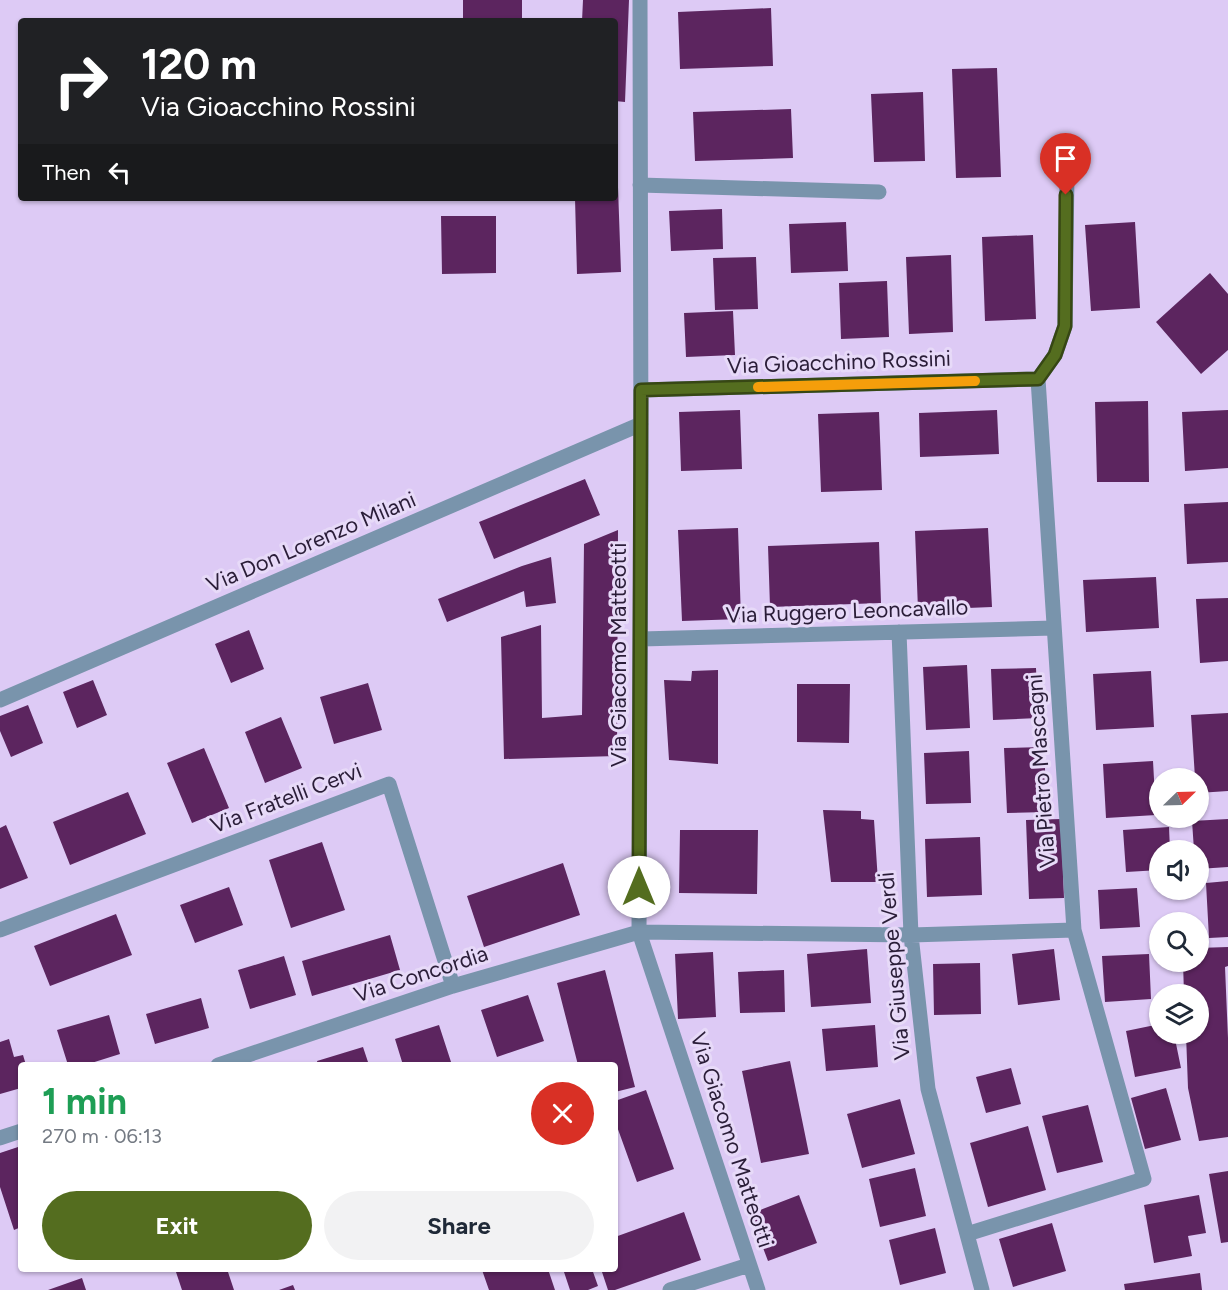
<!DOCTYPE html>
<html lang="en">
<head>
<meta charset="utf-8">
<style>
  :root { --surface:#fff; --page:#f2f2f3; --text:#1f2937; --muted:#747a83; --accent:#546d1f }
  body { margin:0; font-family:Figtree,sans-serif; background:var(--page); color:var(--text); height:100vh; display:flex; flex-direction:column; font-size:22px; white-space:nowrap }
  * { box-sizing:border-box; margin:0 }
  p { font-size:20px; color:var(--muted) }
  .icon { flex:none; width:33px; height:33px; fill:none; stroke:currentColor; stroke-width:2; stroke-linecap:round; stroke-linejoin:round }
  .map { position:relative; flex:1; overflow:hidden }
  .drawer { position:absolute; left:18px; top:1062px; width:600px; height:210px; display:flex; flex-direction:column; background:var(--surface); border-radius:6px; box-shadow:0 2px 4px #0004 }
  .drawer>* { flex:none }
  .top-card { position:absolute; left:18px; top:18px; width:600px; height:183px; border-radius:6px; box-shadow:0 2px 4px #0004; background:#202124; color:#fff; overflow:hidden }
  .needle { width:39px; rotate:67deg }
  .tools { position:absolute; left:1149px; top:768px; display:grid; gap:12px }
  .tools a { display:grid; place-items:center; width:60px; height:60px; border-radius:50%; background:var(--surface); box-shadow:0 2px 4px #0004; font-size:30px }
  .pin { position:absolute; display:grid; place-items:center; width:51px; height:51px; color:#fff; margin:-62px -26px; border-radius:50% 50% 50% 0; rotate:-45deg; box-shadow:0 0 6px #0007 }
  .pin .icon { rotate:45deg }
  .me { position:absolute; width:66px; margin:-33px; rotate:0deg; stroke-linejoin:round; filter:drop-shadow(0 0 4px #0008) }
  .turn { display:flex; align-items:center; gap:21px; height:126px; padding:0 24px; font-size:27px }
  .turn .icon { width:78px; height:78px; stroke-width:2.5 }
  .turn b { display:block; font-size:42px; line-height:51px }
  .then { display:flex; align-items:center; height:57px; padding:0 24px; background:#0003; gap:12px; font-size:22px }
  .round { display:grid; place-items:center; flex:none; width:63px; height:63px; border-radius:32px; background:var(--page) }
  .headline { display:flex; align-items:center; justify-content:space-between; height:102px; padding:0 24px }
  h1 { font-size:36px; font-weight:700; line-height:45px; color:#1e9e55 }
  .button { display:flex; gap:12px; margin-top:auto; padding:12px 24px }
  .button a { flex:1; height:69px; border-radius:36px; background:var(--accent); color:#fff; font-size:24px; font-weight:700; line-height:69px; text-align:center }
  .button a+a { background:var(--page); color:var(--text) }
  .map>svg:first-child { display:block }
</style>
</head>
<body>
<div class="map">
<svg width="1228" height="1290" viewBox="0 0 1228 1290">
  <rect width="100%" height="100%" fill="#ddcaf5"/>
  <path fill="#5c255f" d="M463 0H522V21H463Z
    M583 0H629L625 102 615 101V21H582Z
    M771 8 773 66 680 69 678 12Z
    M997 68 1001 177 956 178 952 69Z
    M923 92 925 161 874 162 871 94Z
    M791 109 793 158 695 161 693 112Z
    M615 159H617L621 272 577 274 575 198H615Z
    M722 209 723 249 671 251 669 211Z
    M441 216H496V273L442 274Z
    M846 222 848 271 791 273 789 224Z
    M1135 222 1140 308 1091 311 1085 225Z
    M1033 235 1036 319 985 321 982 237Z
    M951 255 953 332 909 334 906 257Z
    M756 257 758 309 715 310 713 258Z
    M1210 273 1228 294V350L1201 374 1156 322Z
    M887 281 889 337 841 339 839 283Z
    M733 311 735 355 686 357 684 313Z
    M1148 401 1149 482H1097L1095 402Z
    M740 410 742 469 681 471 679 412Z
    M997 410 999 454 920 457 919 413Z
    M1228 410V468L1185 471 1182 412Z
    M879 412 882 490 821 492 818 414Z
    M585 479 600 515 494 559 479 522Z
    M1228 502V562L1187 564 1184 504Z
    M738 528 741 619 682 621 678 530Z
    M988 528 992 607 918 610 915 531Z
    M618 530 617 756 504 759 501 637 541 625 542 718 582 715 584 544Z
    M879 542 881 603 770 607 768 546Z
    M551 557 556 603 526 607 524 591 447 622 438 599 522 566Z
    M1156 577 1159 628 1086 632 1083 580Z
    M1228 598V661L1200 663 1196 599Z
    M249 630 264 669 231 683 215 644Z
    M967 665 970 728 926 730 923 667Z
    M1036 668 1038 718 993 720 991 669Z
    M718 670V764L669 760 664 680 691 681 692 671Z
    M1151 671 1154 727 1096 730 1093 674Z
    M93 680 107 715 77 728 63 692Z
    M368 683 382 730 334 744 320 697Z
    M797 684H850L849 743 797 742Z
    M28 705 43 743 11 757 0 731V716Z
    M1228 713V791L1198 793V778H1195L1191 715Z
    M281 717 302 768 265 783 245 732Z
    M1044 747 1047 812 1007 813 1004 748Z
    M204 748 229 808 192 823 167 763Z
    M969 751 971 803 926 804 924 753Z
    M1153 761 1156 815 1106 818 1103 764Z
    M128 792 146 834 70 865 53 822Z
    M823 810 861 811V819L874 820 878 882H831Z
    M1061 819 1064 898 1029 899 1026 820Z
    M1228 819V867L1198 869V850H1194L1192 821Z
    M6 825 28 878 0 889V828Z
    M1169 827 1170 850H1160V870L1126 872 1123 830Z
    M680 830H758L757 894 679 893Z
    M980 837 982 895 927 897 925 839Z
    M322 842 345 910 291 928 269 860Z
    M563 863 580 915 484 947 467 896Z
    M1228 881V937L1209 938 1206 883Z
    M229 887 243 925 195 943 180 905Z
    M1137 888 1140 927 1100 929 1098 890Z
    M116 914 132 955 50 986 34 946Z
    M390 935 400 970 312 996 302 961Z
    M1228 947V966L1225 967 1228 1038V1137L1199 1141 1188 1088 1186 1034H1198V994H1184L1183 962H1198V948Z
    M867 949 871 1003 811 1007 807 954Z
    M1054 949 1060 1000 1018 1005 1012 954Z
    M713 952 716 1017 678 1019 675 954Z
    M1149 954 1151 999 1105 1002 1102 956Z
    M284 956 296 995 250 1009 238 970Z
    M980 963 981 1014 934 1015 933 964Z
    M605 970 635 1087 615 1092V1065H578L557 983Z
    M784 970 785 1012 740 1013 738 972Z
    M528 995 544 1041 497 1057 481 1010Z
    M201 998 209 1028 155 1044 146 1014Z
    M109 1015 120 1054 85 1065H68L57 1030Z
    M1160 1024V1034H1174L1181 1068 1135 1077 1126 1031Z
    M439 1025 452 1065H403L395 1039Z
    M875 1025 878 1067 826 1071 822 1029Z
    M9 1039 14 1057 23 1055 26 1065H21V1088L0 1094V1042Z
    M363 1047 369 1065H318L317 1061Z
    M790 1061 809 1154 761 1163 742 1071Z
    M1011 1068 1021 1104 986 1113 976 1077Z
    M1166 1088 1181 1140 1145 1149 1131 1098Z
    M646 1090 674 1169 637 1182 615 1121V1101Z
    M900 1099 915 1154 862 1168 847 1114Z
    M1088 1105 1103 1162 1057 1173 1042 1116Z
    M1028 1126 1046 1190 988 1207 970 1143Z
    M21 1146V1227L14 1230 0 1187V1153Z
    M915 1168 926 1216 880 1227 869 1179Z
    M1228 1171V1242L1221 1243 1209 1174Z
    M799 1195 817 1243 768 1261 750 1214Z
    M1199 1195 1206 1233 1188 1236 1192 1256 1154 1263 1144 1205Z
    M684 1212 701 1260 615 1290H608L601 1269H615V1237Z
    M1052 1223 1066 1271 1013 1287 999 1239Z
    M935 1228 946 1273 900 1285 889 1240Z
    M175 1269H227L234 1290H182Z
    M485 1269H548L555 1290H489L482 1270Z
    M563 1269H592L598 1286 588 1290H570Z
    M1200 1273 1202 1290H1125L1124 1284Z
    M82 1278 86 1290H48Z
    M293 1285 295 1290H279Z"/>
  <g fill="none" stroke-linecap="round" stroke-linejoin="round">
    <path stroke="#7994ac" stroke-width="15" d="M640 0 641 469 639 932 758 1290
      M640 185 879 192
      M641 390 1038 379
      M899 632 911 935 928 1089 982 1290
      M641 639 1054 628
      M0 700 641 424
      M0 930 389 784 453 986
      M218 1065 453 986 639 932 911 935 1074 930
      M0 1138 21 1131
      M967 1234 1144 1179 1074 930 1038 379 1055 355 1065 326 1067 173
      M670 1290 749 1265"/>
  </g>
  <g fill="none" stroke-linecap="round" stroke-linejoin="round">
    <defs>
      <path id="route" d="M639 887 641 390 1038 379 1055 355 1065 326 1066 195"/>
    </defs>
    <use href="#route" stroke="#374714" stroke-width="15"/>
    <use href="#route" stroke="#546d1f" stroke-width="10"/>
    <path stroke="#f59e0b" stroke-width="10" d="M758 387 975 381"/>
  </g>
  <g text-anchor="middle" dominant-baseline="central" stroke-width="6" stroke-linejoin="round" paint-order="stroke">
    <g font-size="22" fill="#2a1d38" stroke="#e7daf8">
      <text transform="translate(839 362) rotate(-2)">Via Gioacchino Rossini</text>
      <text transform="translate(311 542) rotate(-23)">Via Don Lorenzo Milani</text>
      <text transform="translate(847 611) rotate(-2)">Via Ruggero Leoncavallo</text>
      <text transform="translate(618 655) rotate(-90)">Via Giacomo Matteotti</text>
      <text transform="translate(1041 771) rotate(-94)">Via Pietro Mascagni</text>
      <text transform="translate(286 798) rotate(-21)">Via Fratelli Cervi</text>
      <text transform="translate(894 966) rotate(-95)">Via Giuseppe Verdi</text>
      <text transform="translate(421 974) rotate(-18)">Via Concordia</text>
      <text transform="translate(732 1140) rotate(72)">Via Giacomo Matteotti</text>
    </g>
  </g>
</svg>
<div class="tools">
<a><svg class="needle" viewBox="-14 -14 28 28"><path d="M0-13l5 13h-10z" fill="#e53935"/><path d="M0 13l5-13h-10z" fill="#747a83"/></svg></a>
<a><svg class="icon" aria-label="sound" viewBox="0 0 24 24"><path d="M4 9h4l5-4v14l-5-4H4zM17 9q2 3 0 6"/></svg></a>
<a><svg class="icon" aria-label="search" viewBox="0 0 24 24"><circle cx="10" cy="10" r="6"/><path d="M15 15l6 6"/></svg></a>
<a><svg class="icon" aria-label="layers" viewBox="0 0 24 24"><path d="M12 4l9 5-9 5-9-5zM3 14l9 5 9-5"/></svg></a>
</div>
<div class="pin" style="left:1066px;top:195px;background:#d93025"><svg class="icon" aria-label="arrive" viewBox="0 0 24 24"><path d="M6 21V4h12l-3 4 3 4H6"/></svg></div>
<svg class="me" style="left:639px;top:887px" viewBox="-20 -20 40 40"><circle r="19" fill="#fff"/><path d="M0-13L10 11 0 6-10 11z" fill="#546d1f"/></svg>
<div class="top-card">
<div class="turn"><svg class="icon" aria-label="right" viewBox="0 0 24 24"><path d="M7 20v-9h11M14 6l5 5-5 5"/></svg><div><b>120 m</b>Via Gioacchino Rossini</div></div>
<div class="then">Then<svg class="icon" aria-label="left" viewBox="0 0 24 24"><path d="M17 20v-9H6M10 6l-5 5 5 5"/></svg></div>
</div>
<section class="drawer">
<div class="headline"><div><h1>1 min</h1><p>270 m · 06:13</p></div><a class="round" style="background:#d93025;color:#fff"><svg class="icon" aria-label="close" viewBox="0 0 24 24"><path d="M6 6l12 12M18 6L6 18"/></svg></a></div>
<div class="button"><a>Exit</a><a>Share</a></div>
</section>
</div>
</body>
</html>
